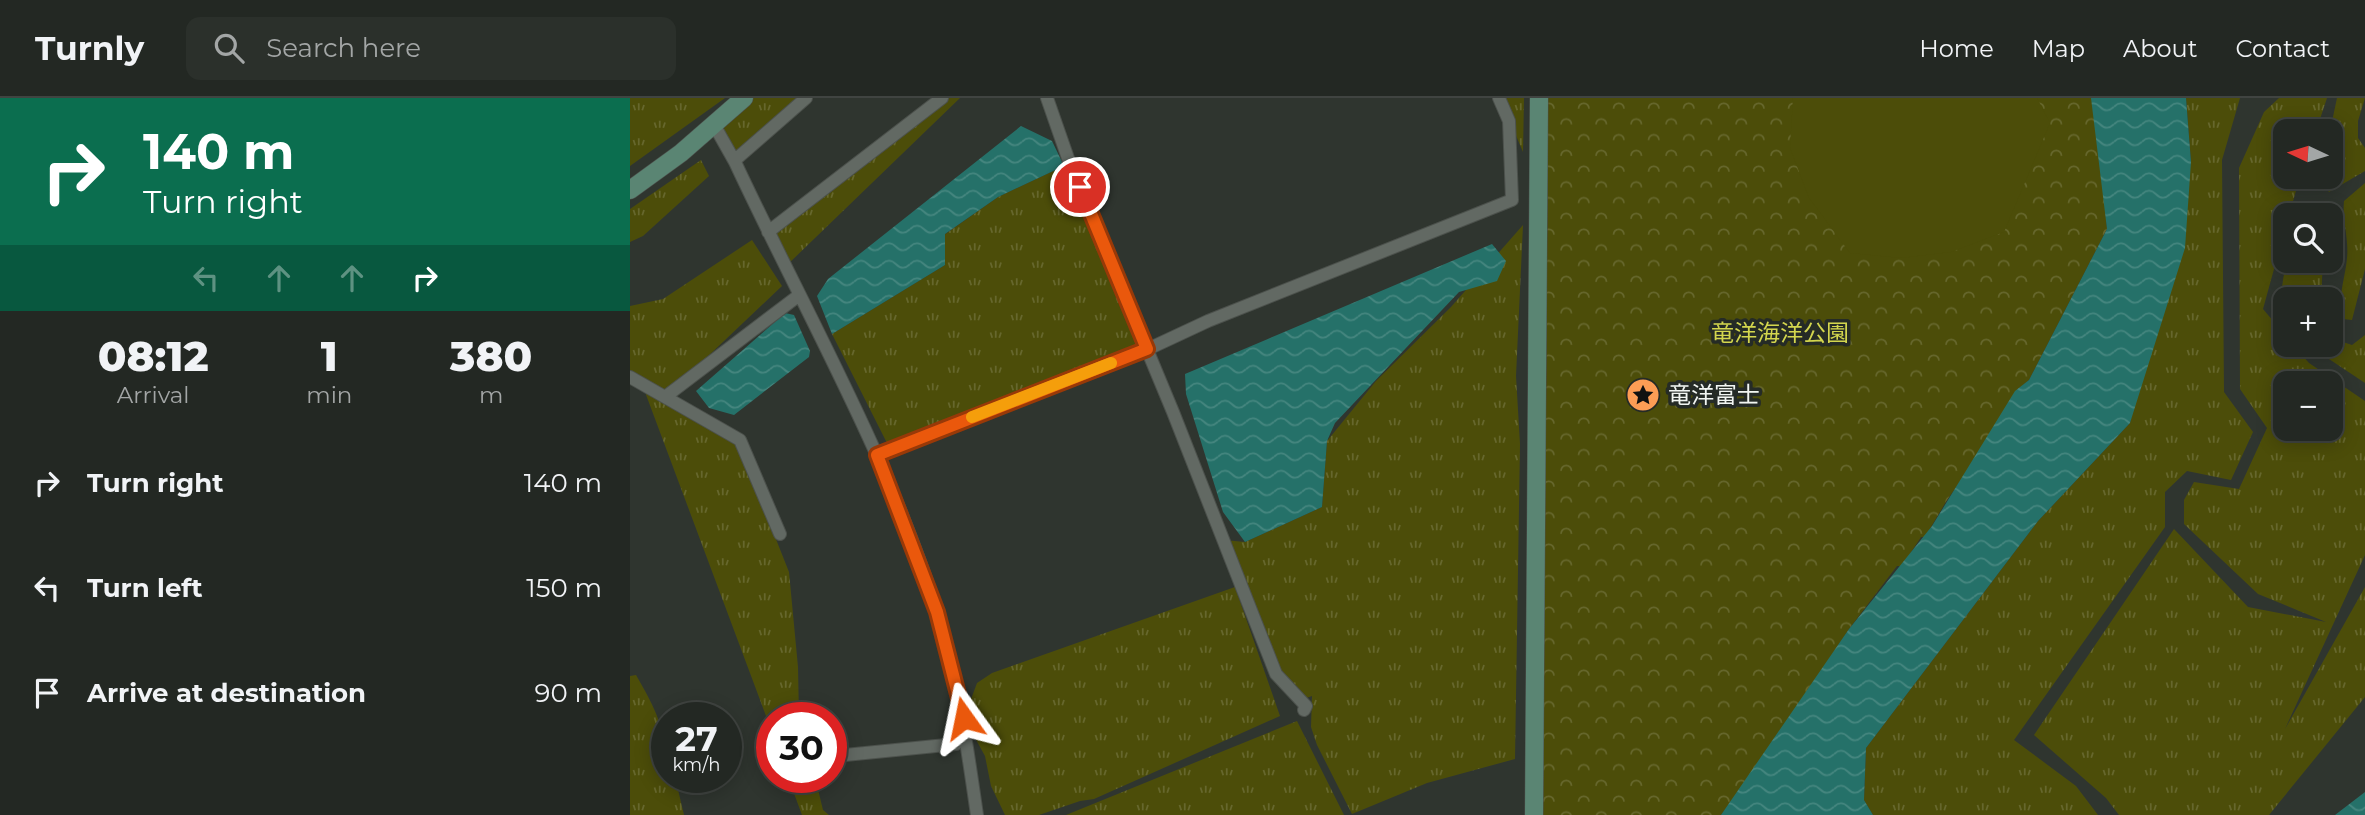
<!DOCTYPE html>
<html lang="en">
<head>
<meta charset="utf-8">
<style>
  :root { --surface:#232823; --page:#2b302b; --text:#f1f3f6; --muted:#a3a6a6; --line:#404441 }
  body { margin:0; font-family:Montserrat,"Noto Sans JP",sans-serif; background:var(--page); color:var(--text); height:100vh; display:flex; flex-direction:column; font-size:26px; white-space:nowrap }
  * { box-sizing:border-box; margin:0 }
  p { font-size:23px; color:var(--muted) }
  .icon { flex:none; width:38px; height:38px; fill:none; stroke:currentColor; stroke-width:2; stroke-linecap:round; stroke-linejoin:round }
  .map { position:relative; flex:1; overflow:hidden }
  .panel { display:flex; flex-direction:column; background:var(--surface); width:630px }
  .panel>* { flex:none }
  .hud { background:#0b6e4f; color:#fff; overflow:hidden }
  .needle { width:46px; rotate:274deg }
  .tools { position:absolute; left:1643px; top:21px; display:grid; gap:14px }
  .tools a { display:grid; place-items:center; width:70px; height:70px; border-radius:14px; background:var(--surface); box-shadow:0 4px 18px #0003,0 0 0 2px var(--line); font-size:35px }
  .speed { position:absolute; left:21px; top:604px; display:flex; gap:14px; font-size:35px; font-weight:700; text-align:center }
  .speed>* { display:grid; place-content:center; width:91px; height:91px; border-radius:50%; background:var(--surface); box-shadow:0 4px 18px #0003,0 0 0 2px var(--line); line-height:1 }
  .speed small { font-size:18px; font-weight:400 }
  .speed .limit { border:10px solid #d22; background:#fff; color:#111 }
  .pin { position:absolute; display:grid; place-items:center; width:60px; height:60px; color:#fff; margin:-30px; border:4px solid #fff; border-radius:50%; box-shadow:0 2px 7px #0007 }
  .me { position:absolute; width:77px; margin:-38px; rotate:348deg; stroke-linejoin:round; filter:drop-shadow(0 0 5px #0008) }
  .turn { display:flex; align-items:center; gap:24px; height:147px; padding:0 28px; font-size:32px }
  .turn .icon { width:91px; height:91px; stroke-width:2.5 }
  .turn b { display:block; font-size:49px; line-height:60px }
  .lanes { display:flex; align-items:center; height:66px; padding:0 28px; background:#0003; justify-content:center; gap:35px; direction:ltr }
  .lanes .off { opacity:.35 }
  .eta { display:flex; justify-content:space-evenly; align-items:center; height:119px; text-align:center }
  .eta b { font-size:42px; font-weight:800; line-height:49px }
  ul { padding:0; list-style:none }
  li { display:flex; align-items:center; gap:21px; height:105px; padding:0 28px }
  li div { flex:1 }
  li b { display:block; font-size:26px }
  li em { font-style:normal }
  header { display:flex; align-items:center; gap:42px; box-sizing:border-box; height:98px; padding:0 35px; background:var(--surface); border-bottom:2px solid var(--line) }
  header strong { font-size:33px }
  nav { display:flex; gap:38px; margin-inline-start:auto; font-size:24px }
  .search { width:490px; height:63px; background:var(--page); display:flex; align-items:center; gap:18px; box-sizing:border-box; padding:0 24px; border-radius:14px; color:var(--muted); font-size:26px }
  main { display:flex; flex:1; min-height:0 }
  .map>svg:first-child { display:block }
</style>
</head>
<body>
<header>
<strong>Turnly</strong>
<div class="search"><svg class="icon" aria-label="search" viewBox="0 0 24 24"><circle cx="10" cy="10" r="6"/><path d="M15 15l6 6"/></svg>Search here</div>
<nav><a>Home</a><a>Map</a><a>About</a><a>Contact</a></nav>
</header>
<main>
<section class="panel">
<div class="hud">
<div class="turn"><svg class="icon" aria-label="right" viewBox="0 0 24 24"><path d="M7 20v-9h11M14 6l5 5-5 5"/></svg><div><b>140 m</b>Turn right</div></div>
<div class="lanes"><svg class="icon off" aria-label="left" viewBox="0 0 24 24"><path d="M17 20v-9H6M10 6l-5 5 5 5"/></svg><svg class="icon off" aria-label="ahead" viewBox="0 0 24 24"><path d="M12 20V5M6 11l6-6 6 6"/></svg><svg class="icon off" aria-label="ahead" viewBox="0 0 24 24"><path d="M12 20V5M6 11l6-6 6 6"/></svg><svg class="icon" aria-label="right" viewBox="0 0 24 24"><path d="M7 20v-9h11M14 6l5 5-5 5"/></svg></div>
</div>
<div class="eta">
<div><b>08:12</b><p>Arrival</p></div>
<div><b>1</b><p>min</p></div>
<div><b>380</b><p>m</p></div>
</div>
<ul>
<li><svg class="icon" aria-label="right" viewBox="0 0 24 24"><path d="M7 20v-9h11M14 6l5 5-5 5"/></svg><div><b>Turn right</b></div><em>140 m</em></li>
<li><svg class="icon" aria-label="left" viewBox="0 0 24 24"><path d="M17 20v-9H6M10 6l-5 5 5 5"/></svg><div><b>Turn left</b></div><em>150 m</em></li>
<li><svg class="icon" aria-label="arrive" viewBox="0 0 24 24"><path d="M6 21V4h12l-3 4 3 4H6"/></svg><div><b>Arrive at destination</b></div><em>90 m</em></li>
</ul>
</section>
<div class="map">
<svg width="1735" height="717" viewBox="0 0 1735 717">
  <defs>
    <pattern id="grass-tufts" width="24" height="20" patternUnits="userSpaceOnUse" patternTransform="scale(1.75)"><rect width="24" height="20" fill="#4c4d09"/><path d="M3 7l-1-3M5 7V3M7 7l1-3M15 17l-1-3M17 17v-4M19 17l1-3" fill="none" stroke="#66672d"/></pattern>
    <pattern id="park-crowns" width="20" height="18" patternUnits="userSpaceOnUse" patternTransform="scale(1.75)"><rect width="20" height="18" fill="#4c4d09"/><path d="M2 6a3 3 0 1 1 6 0M12 15a3 3 0 1 1 6 0" fill="none" stroke="#66672d"/></pattern>
    <pattern id="water-waves" width="16" height="10" patternUnits="userSpaceOnUse" patternTransform="scale(1.75)"><rect width="16" height="10" fill="#257169"/><path d="M0 5q4-4 8 0t8 0" fill="none" stroke="#45867f"/></pattern>
  </defs>
  <rect width="100%" height="100%" fill="#2f352f"/>
  <path fill="url(#grass-tufts)" fill-rule="evenodd" d="M0 0H95L0 68Z
    M113 0H176L108 59 85 29Z
    M314 0H330L155 169 138 134Z
    M870 0H894L893 54Z
    M1556 0H1610L1592 62 1594 294 1623 334 1601 382 1557 373 1535 394V429L1384 642 1446 688 1468 717H1243L1234 702 1236 650 1408 423 1500 325 1561 64Z
    M1649 0H1697L1686 33H1656V79H1670L1659 117H1656L1655 131 1633 211 1655 237 1656 247H1663L1679 265 1735 303V457L1655 631 1735 489V599L1639 717H1489L1476 700 1404 637 1544 431 1618 509 1696 524 1628 496 1554 426V402L1564 384 1609 391 1637 330 1610 291 1609 70 1634 14ZM1656 285H1701V331H1656Z
    M1707 0H1735L1728 23V40L1735 50V73L1699 94 1690 81V79H1701L1700 33Z
    M71 62 79 78 13 138 0 144V111Z
    M434 68 518 251 260 351 202 236 315 167 314 137 368 99Z
    M1735 85V171L1722 222 1713 221C1707 199 1715 182 1717 160 1719 141 1712 122 1714 103Z
    M893 127 886 278 890 346 885 661 797 685 722 716 687 647 681 629 682 598 671 602 652 581 594 442 615 444 692 409 697 343 746 283 821 209Z
    M122 142 152 188 35 299 105 338 159 474 168 569 169 619 142 620V634L12 286 0 278V208L33 201Z
    M1658 163H1693L1691 201H1656L1655 221C1650 202 1651 181 1658 163Z
    M1735 237V285L1678 247H1701V240L1722 247Z
    M605 489 650 618 464 701 450 703 409 717H375L361 688 355 658 334 620 347 585 362 575Z
    M6 577C28 615 37 634 37 679H45L54 717H0V578Z
    M667 623 714 717H436Z
    M158 679H185L193 712 199 717H172Z"/>
  <path fill="url(#park-crowns)" d="M918 0H1465L1477 131 1399 282 1386 293V305L1317 402 1295 439H1291L1272 468H1267L1219 531 1137 655 1091 717H906L916 308Z"/>
  <path fill="#4c4d09" d="M1163 0H1407L1420 25 1374 134 1321 154 1271 160 1220 155 1179 100 1160 50Z"/>
  <path fill="url(#water-waves)" d="M1461 0H1556L1561 64 1555 150 1500 325 1408 423 1236 650 1234 702 1243 717H1091L1219 531 1302 428 1385 293 1399 282 1477 131Z
    M391 28 422 43 434 68 368 99 315 136V167L202 236 187 198 198 181Z
    M862 146 876 163 867 183 829 194 705 325 697 343 692 409 615 444 593 414 556 296 555 276Z
    M155 215 164 217 180 253 179 259 104 317 79 310 66 293Z
    M1735 694V717H1705Z"/>
  <g fill="none" stroke-linecap="round" stroke-linejoin="round">
    <defs>
      <path id="street" d="M417 0 440 66 543 314 646 576 676 608 674 612
        M83 25 105 64C174 212 258 357 307 514 328 581 337 648 347 717
        M105 62 176 0
        M138 134 312 0
        M0 279 110 342 150 436
        M35 299 168 198
        M247 357 518 251 578 223 882 102 879 23 869 0
        M205 658 326 646 332 624"/>
      <path id="secondary" d="M0 92 51 55 114 0
        M904 717 909 0"/>
    </defs>
    <use href="#street" stroke="#4c514c" stroke-width="14"/>
    <use href="#secondary" stroke="#4c514c" stroke-width="19"/>
    <use href="#street" stroke="#626963" stroke-width="12"/>
    <use href="#secondary" stroke="#5a8573" stroke-width="18"/>
  </g>
  <g fill="none" stroke-linecap="round" stroke-linejoin="round">
    <defs>
      <path id="route" d="M334 620 307 514 247 357 517 251 450 89"/>
    </defs>
    <use href="#route" stroke="#983908" stroke-width="18"/>
    <use href="#route" stroke="#ea580c" stroke-width="12"/>
    <path stroke="#f59e0b" stroke-width="12" d="M342 319 481 265"/>
  </g>
  <defs>
    <symbol id="sight-disc" viewBox="-11 -11 22 22"><circle r="9.5" fill="#fd9d55" stroke="#252b26"/><path d="M0-6L1.8-2.2L6-1.7L2.9 1.2L3.7 5.4L0 3.3L-3.7 5.4L-2.9 1.2L-6-1.7L-1.8-2.2Z" fill="#111"/></symbol>
  </defs>
  <g fill-rule="evenodd">
    <use href="#sight-disc" x="994" y="278" width="38" height="38"/>
  </g>
  <g text-anchor="middle" dominant-baseline="central" stroke-width="7" stroke-linejoin="round" paint-order="stroke">
    <g font-size="23" fill="#d3d64e" stroke="#252b26">
      <text x="1150" y="235">竜洋海洋公園</text>
    </g>
    <g font-size="23" fill="#f2f6f2" stroke="#252b26" text-anchor="start">
      <text x="1038" y="297">竜洋富士</text>
    </g>
  </g>
</svg>
<div class="tools">
<a><svg class="needle" viewBox="-14 -14 28 28"><path d="M0-13l5 13h-10z" fill="#e53935"/><path d="M0 13l5-13h-10z" fill="#a3a6a6"/></svg></a>
<a><svg class="icon" aria-label="search" viewBox="0 0 24 24"><circle cx="10" cy="10" r="6"/><path d="M15 15l6 6"/></svg></a>
<a>+</a>
<a>−</a>
</div>
<div class="speed"><div>27<small>km/h</small></div><div class="limit">30</div></div>
<div class="pin" style="left:450px;top:89px;background:#d93025"><svg class="icon" aria-label="arrive" viewBox="0 0 24 24"><path d="M6 21V4h12l-3 4 3 4H6"/></svg></div>
<svg class="me" style="left:334px;top:620px" viewBox="-20 -20 40 40"><path d="M0-17L14 15 0 8-14 15z" fill="#ea580c" stroke="#fff" stroke-width="4"/></svg>
</div>
</main>
</body>
</html>
